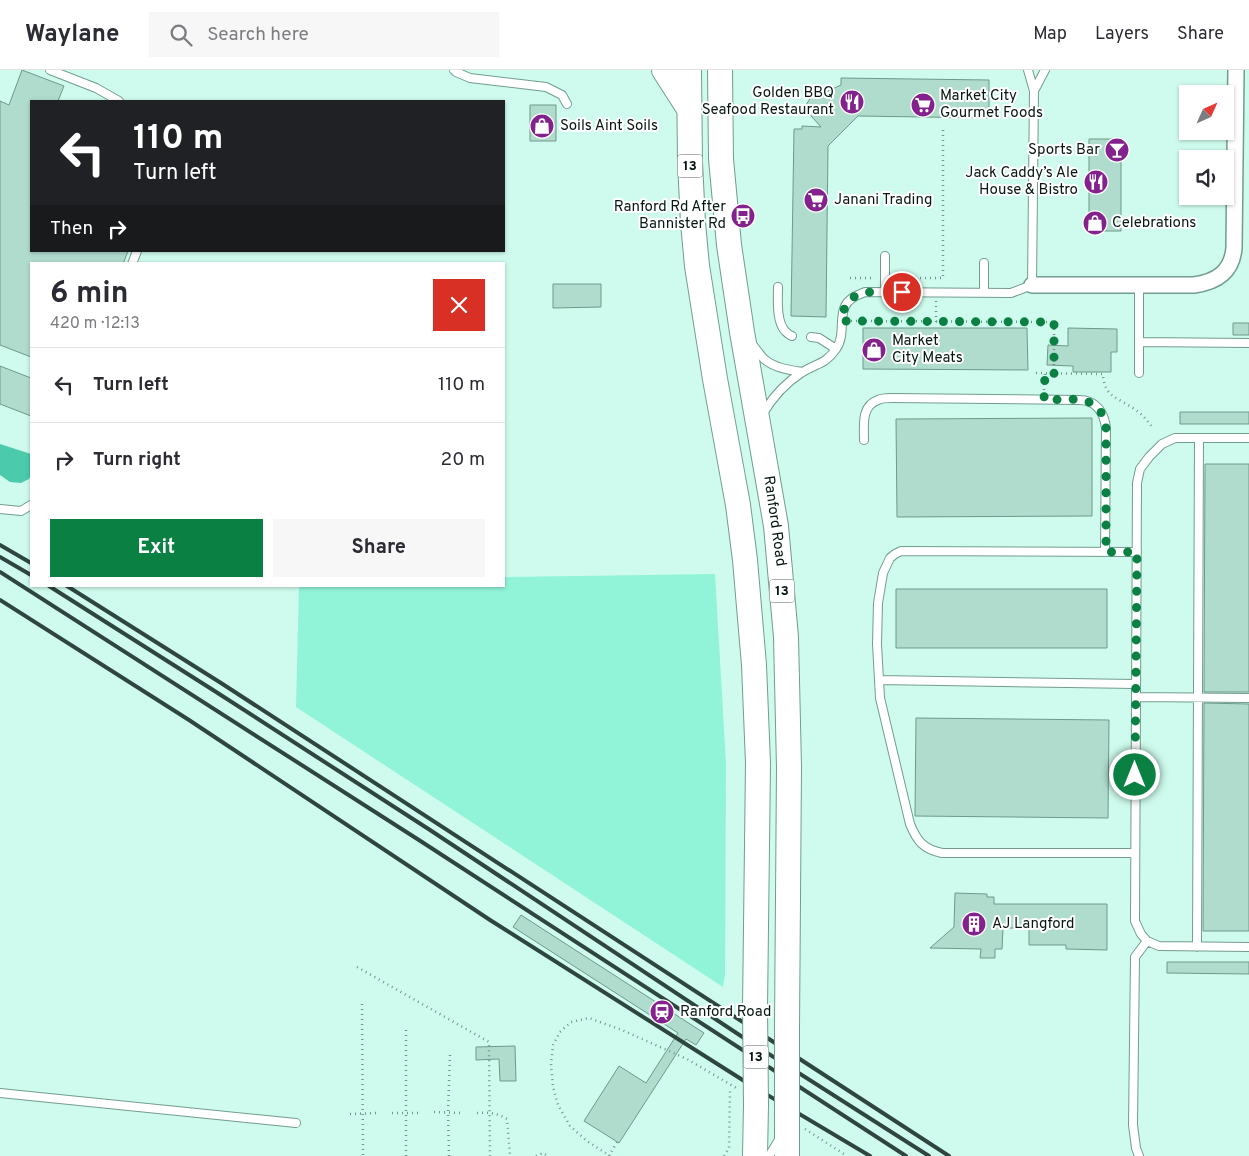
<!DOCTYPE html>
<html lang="en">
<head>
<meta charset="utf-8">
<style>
  :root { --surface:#fff; --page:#f7f7f7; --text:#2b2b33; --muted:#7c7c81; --line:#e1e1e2; --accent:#0b8043 }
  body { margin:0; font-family:Overpass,sans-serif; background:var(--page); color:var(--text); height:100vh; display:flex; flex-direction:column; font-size:19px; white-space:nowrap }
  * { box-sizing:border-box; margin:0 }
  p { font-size:16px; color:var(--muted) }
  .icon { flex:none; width:28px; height:28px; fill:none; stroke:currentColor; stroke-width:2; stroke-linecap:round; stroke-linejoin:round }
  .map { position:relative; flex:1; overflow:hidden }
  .details { position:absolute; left:30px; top:192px; width:475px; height:325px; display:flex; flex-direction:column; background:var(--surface); border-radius:0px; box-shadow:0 1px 4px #0004 }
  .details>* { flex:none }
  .banner { position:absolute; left:30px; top:30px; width:475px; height:152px; border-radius:0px; box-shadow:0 1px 4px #0004; background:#202124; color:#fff; overflow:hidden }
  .needle { width:32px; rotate:45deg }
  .buttons { position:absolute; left:1179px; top:15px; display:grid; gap:10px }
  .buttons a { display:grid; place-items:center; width:55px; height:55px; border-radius:0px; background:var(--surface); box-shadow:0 1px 4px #0004; font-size:25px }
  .pin { position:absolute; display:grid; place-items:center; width:42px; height:42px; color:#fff; margin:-21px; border:2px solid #fff; border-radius:50%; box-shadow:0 1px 5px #0007 }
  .me { position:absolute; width:55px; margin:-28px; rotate:0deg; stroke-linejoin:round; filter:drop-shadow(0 0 4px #0008) }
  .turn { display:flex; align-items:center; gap:18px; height:105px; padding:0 20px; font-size:22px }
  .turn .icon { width:65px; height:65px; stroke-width:2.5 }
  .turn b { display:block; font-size:35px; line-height:42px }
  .then { display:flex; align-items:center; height:48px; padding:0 20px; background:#0003; gap:10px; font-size:19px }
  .round { display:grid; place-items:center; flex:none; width:52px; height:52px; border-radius:0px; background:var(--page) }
  .head { display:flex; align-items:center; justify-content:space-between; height:85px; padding:0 20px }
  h1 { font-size:30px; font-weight:700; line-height:38px }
  .button { display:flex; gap:10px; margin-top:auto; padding:10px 20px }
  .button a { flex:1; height:58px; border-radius:0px; background:var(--accent); color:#fff; font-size:20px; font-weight:700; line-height:58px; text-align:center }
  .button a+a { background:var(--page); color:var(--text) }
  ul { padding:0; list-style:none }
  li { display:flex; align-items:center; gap:15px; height:75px; padding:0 20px; border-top:1px solid var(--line) }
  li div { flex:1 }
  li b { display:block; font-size:19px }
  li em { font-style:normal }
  header { display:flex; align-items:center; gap:30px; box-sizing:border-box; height:70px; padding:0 25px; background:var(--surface); border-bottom:1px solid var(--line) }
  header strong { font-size:24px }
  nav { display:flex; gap:28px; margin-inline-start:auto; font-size:18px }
  .search { width:350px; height:45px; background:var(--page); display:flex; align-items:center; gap:12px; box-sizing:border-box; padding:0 18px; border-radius:0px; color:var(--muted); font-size:19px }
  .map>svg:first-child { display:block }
</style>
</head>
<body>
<header>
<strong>Waylane</strong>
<div class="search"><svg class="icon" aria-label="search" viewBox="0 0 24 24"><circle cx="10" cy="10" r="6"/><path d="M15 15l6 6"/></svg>Search here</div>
<nav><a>Map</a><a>Layers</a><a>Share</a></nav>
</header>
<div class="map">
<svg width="1249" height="1086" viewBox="0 0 1249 1086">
  <rect width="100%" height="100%" fill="#cefbed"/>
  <path fill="#91f3d8" d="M715 504 726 694 725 905 723 917 296 637 299 516H504V507Z"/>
  <path fill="#4ccaac" d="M0 374 31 384V405L29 409 21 413 10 412 0 405Z"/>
  <path fill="#b0dcce" stroke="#6e988b" d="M22 0 64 16 58 31H31V181H128L123 194H31V287L0 275V31L9 35Z
    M841 8 989 10V48L858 46 828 76 826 247 791 246 794 59H802V56L821 57 804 38 811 27 817 22 823 19 826 22 841 15Z
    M530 35H556V71H530Z
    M1089 69H1121V161H1089Z
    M553 214H601V237L553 238Z
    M1233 253H1249V265H1233Z
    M863 258H1027L1028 300 863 299Z
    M1068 258 1117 259V282H1111V302H1073V296L1047 295 1048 275 1068 276Z
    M0 296 31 308V346L0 334Z
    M1180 342H1249V354H1180Z
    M1092 348V446L897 447 896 349Z
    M1205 394H1249V622H1204Z
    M896 519H1107V578H896Z
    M1204 633 1249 634V861H1203Z
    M916 648 1109 650 1108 748 915 746Z
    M955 823 987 824V827H994V834H1107V880L1066 879V875H1029V858H1003L1002 879H995V888H980L981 879 930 878 954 857Z
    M521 845 704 963 696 975 686 969 619 1073 584 1051 619 996 646 1013 678 963 513 857Z
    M1167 892H1249V904L1167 903Z
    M515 976 516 1011H500L499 989 476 990V977Z"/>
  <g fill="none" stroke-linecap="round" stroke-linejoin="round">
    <defs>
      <path id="lane" d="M50 0 96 18 119 31
        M454 0 456 2 470 8 546 17 562 25 567 34
        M1034 21 1045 0
        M984 193V223
        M132 194 137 181
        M778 217C778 229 776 251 785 261 787 263 789 265 792 266
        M885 222V186
        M811 267 819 268 836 279
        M1139 272 1249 273
        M752 274C756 279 760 285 764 289 774 298 790 300 802 302
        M1139 303V215
        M762 345C772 328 784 314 801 303 816 293 825 295 836 279 848 263 834 238 854 227 857 225 861 224 865 222L1011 223 1032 215 1034 21 1028 0
        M864 370C864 355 861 336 878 330 882 328 887 328 891 328L1079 330C1096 330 1104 342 1106 358L1105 482
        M0 439 21 441 31 435
        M879 610 1136 614
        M1136 627 1249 628
        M1135 783H942C923 779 917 771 910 754L880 628 877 574 878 533 883 503 890 488 895 484 901 481 1137 482
        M1147 871 1159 876 1249 877
        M1197 877 1199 368
        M0 1023 296 1053
        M769 1086 780 1068
        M1139 1086 1136 1078 1133 1055 1135 887 1147 871 1141 864 1135 851 1137 413 1140 399 1149 387 1162 374 1175 368H1249"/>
      <path id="street" d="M1032 215H1194C1216 212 1232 202 1234 178L1236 0"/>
      <path id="primary" d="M664 0 689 39
        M689 0 690 92 693 153 697 196 715 309 738 435 745 490 754 595 758 693 755 938
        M720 0 721 89 729 175 742 262 776 456 786 567 789 697 787 958
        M755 1086 756 1035
        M787 1086V1055"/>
    </defs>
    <use href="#lane" stroke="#729c90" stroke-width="10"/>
    <use href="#street" stroke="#729c90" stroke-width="18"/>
    <use href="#primary" stroke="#729c90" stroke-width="26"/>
    <path stroke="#74958b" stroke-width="2.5" stroke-dasharray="1 4" stroke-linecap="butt" d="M850 208H875
      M895 208H943V60
      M936 231V252
      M851 251 1054 252V304
      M1036 303 1103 304C1104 327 1117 327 1133 338 1141 343 1147 350 1153 358
      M1044 320 1045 304
      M357 897 489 972 490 1086
      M362 934 363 1086
      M406 960V1086
      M434 1042 463 1043
      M392 1043H420
      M477 1043C488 1042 498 1043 507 1049L510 1086
      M350 1044 376 1043
      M805 1059 847 1086
      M449 1086 448 1042 450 984
      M536 1086 543 1083 548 1086
      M609 1086 617 1072
      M610 1086 587 1071 570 1056 558 1035 553 1017 551 994 553 975 560 962 571 952 589 948 622 960 687 989 738 1019
      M724 1086 729 1078 730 1019"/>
    <use href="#lane" stroke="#fff" stroke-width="8"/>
    <use href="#street" stroke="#fff" stroke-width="15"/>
    <use href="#primary" stroke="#fff" stroke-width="24"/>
    <path stroke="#2f4640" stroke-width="4" d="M0 475 31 493
      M0 487 31 505
      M0 502 422 772 906 1086
      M49 516 213 620 430 760 747 970 929 1086
      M67 516 221 613 949 1086
      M0 530 189 650 490 850 749 1014 870 1086"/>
    <defs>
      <path id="primary-bridge" d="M755 938 756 1035
        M787 1055V958"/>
    </defs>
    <use href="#primary-bridge" stroke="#729c90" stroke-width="26" stroke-linecap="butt"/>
    <use href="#primary-bridge" stroke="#fff" stroke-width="24"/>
  </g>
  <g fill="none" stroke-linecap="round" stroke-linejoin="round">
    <path stroke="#0b8043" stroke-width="9" stroke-dasharray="0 16.2" d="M902 222C875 222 844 216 842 251L1054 252V304H1045L1044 330C1072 330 1101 322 1106 358V482H1137L1135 705"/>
  </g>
  <defs>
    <symbol id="restaurant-disc" viewBox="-11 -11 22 22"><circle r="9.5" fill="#83228c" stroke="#fff"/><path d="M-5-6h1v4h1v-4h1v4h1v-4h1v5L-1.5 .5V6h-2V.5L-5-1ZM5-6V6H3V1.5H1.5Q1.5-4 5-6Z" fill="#fff"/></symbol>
    <symbol id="supermarket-disc" viewBox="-11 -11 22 22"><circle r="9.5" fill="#83228c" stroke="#fff"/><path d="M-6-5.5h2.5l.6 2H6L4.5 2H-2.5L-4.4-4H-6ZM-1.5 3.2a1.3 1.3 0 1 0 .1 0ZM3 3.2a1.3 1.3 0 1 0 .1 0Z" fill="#fff"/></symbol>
    <symbol id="shop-disc" viewBox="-11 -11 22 22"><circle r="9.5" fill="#83228c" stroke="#fff"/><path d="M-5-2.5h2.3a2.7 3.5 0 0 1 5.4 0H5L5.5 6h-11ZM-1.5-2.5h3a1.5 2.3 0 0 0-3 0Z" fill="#fff"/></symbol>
    <symbol id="bar-disc" viewBox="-11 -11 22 22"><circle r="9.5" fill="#83228c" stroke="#fff"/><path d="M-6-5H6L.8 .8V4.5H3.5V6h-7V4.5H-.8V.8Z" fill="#fff"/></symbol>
    <symbol id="bus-disc" viewBox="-11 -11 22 22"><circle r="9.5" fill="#83228c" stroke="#fff"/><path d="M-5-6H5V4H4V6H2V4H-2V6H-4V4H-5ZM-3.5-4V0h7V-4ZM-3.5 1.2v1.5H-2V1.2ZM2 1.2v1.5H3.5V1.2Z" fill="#fff"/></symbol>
    <symbol id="building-disc" viewBox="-11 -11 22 22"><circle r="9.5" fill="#83228c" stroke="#fff"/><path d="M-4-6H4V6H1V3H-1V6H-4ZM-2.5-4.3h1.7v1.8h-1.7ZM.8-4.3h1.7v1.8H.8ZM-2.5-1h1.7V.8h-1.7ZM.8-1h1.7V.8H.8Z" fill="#fff"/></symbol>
    <symbol id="station-disc" viewBox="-11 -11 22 22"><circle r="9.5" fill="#83228c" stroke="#fff"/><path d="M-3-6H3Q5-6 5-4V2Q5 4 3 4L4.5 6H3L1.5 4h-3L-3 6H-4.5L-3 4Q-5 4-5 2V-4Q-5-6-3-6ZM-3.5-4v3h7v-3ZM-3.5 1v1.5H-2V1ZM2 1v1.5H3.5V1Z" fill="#fff"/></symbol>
  </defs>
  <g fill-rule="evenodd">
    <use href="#restaurant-disc" x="838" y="18" width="28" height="28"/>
    <use href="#supermarket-disc" x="909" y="21" width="28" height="28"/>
    <use href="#shop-disc" x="528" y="42" width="28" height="28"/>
    <use href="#bar-disc" x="1103" y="66" width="28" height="28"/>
    <use href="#restaurant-disc" x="1082" y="98" width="28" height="28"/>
    <use href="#supermarket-disc" x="802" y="116" width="28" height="28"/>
    <use href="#bus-disc" x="729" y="132" width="28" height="28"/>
    <use href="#shop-disc" x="1081" y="139" width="28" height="28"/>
    <use href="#shop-disc" x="860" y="266" width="28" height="28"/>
    <use href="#building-disc" x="960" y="840" width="28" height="28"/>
    <use href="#station-disc" x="648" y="928" width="28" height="28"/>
  </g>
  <g text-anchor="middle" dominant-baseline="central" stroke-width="4" stroke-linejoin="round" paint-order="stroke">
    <g fill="#fff" stroke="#515d5a" stroke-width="1">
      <rect x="677.5" y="84.5" width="25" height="23" rx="4"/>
      <rect x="769.5" y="509.5" width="25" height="23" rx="4"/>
      <rect x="743.5" y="975.5" width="25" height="23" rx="4"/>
    </g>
    <g font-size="14" font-weight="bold" fill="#071814">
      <text x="690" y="96">13</text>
      <text x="782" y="521">13</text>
      <text x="756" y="987">13</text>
    </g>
    <g font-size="15" fill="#071814" stroke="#fff" text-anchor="start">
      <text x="834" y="23" text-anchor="end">Golden BBQ<tspan x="834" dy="17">Seafood Restaurant</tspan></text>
      <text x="940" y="26">Market City<tspan x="940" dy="17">Gourmet Foods</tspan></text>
      <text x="560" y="56">Soils Aint Soils</text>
      <text x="1100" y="80" text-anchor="end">Sports Bar</text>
      <text x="1078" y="103" text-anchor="end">Jack Caddy’s Ale<tspan x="1078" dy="17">House &amp; Bistro</tspan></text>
      <text x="834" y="130">Janani Trading</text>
      <text x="726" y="137" text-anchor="end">Ranford Rd After<tspan x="726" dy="17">Bannister Rd</tspan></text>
      <text x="1112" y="153">Celebrations</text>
      <text x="892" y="271">Market<tspan x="892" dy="17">City Meats</tspan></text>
      <text x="992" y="854">AJ Langford</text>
      <text x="680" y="942">Ranford Road</text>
    </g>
    <g font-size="15" fill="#071814" stroke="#fff">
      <text transform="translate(774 451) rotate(82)">Ranford Road</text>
    </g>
  </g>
</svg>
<div class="buttons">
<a><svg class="needle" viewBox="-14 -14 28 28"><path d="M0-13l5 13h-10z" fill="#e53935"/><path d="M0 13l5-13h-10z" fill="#7c7c81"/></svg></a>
<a><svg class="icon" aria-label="sound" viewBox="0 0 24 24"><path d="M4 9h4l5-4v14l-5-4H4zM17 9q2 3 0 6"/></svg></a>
</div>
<div class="pin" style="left:902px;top:222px;background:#d93025"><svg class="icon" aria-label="arrive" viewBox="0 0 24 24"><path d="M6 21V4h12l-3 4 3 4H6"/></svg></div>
<svg class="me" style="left:1135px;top:705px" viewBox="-20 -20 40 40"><circle r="17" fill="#0b8043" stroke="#fff" stroke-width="3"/><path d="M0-11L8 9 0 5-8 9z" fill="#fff"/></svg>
<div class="banner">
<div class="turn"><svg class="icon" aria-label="left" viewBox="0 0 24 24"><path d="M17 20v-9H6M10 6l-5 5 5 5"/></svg><div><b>110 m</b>Turn left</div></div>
<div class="then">Then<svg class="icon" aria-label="right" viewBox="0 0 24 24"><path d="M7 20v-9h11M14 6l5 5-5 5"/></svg></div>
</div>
<section class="details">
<div class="head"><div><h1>6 min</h1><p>420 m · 12:13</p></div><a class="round" style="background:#d93025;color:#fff"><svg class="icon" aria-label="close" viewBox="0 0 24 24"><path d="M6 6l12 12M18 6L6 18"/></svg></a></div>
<ul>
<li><svg class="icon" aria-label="left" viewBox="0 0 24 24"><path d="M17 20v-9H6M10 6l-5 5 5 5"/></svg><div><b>Turn left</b></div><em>110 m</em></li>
<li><svg class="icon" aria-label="right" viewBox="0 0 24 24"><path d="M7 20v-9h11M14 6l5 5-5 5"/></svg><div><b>Turn right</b></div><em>20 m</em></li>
</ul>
<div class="button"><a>Exit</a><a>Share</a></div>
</section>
</div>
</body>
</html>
